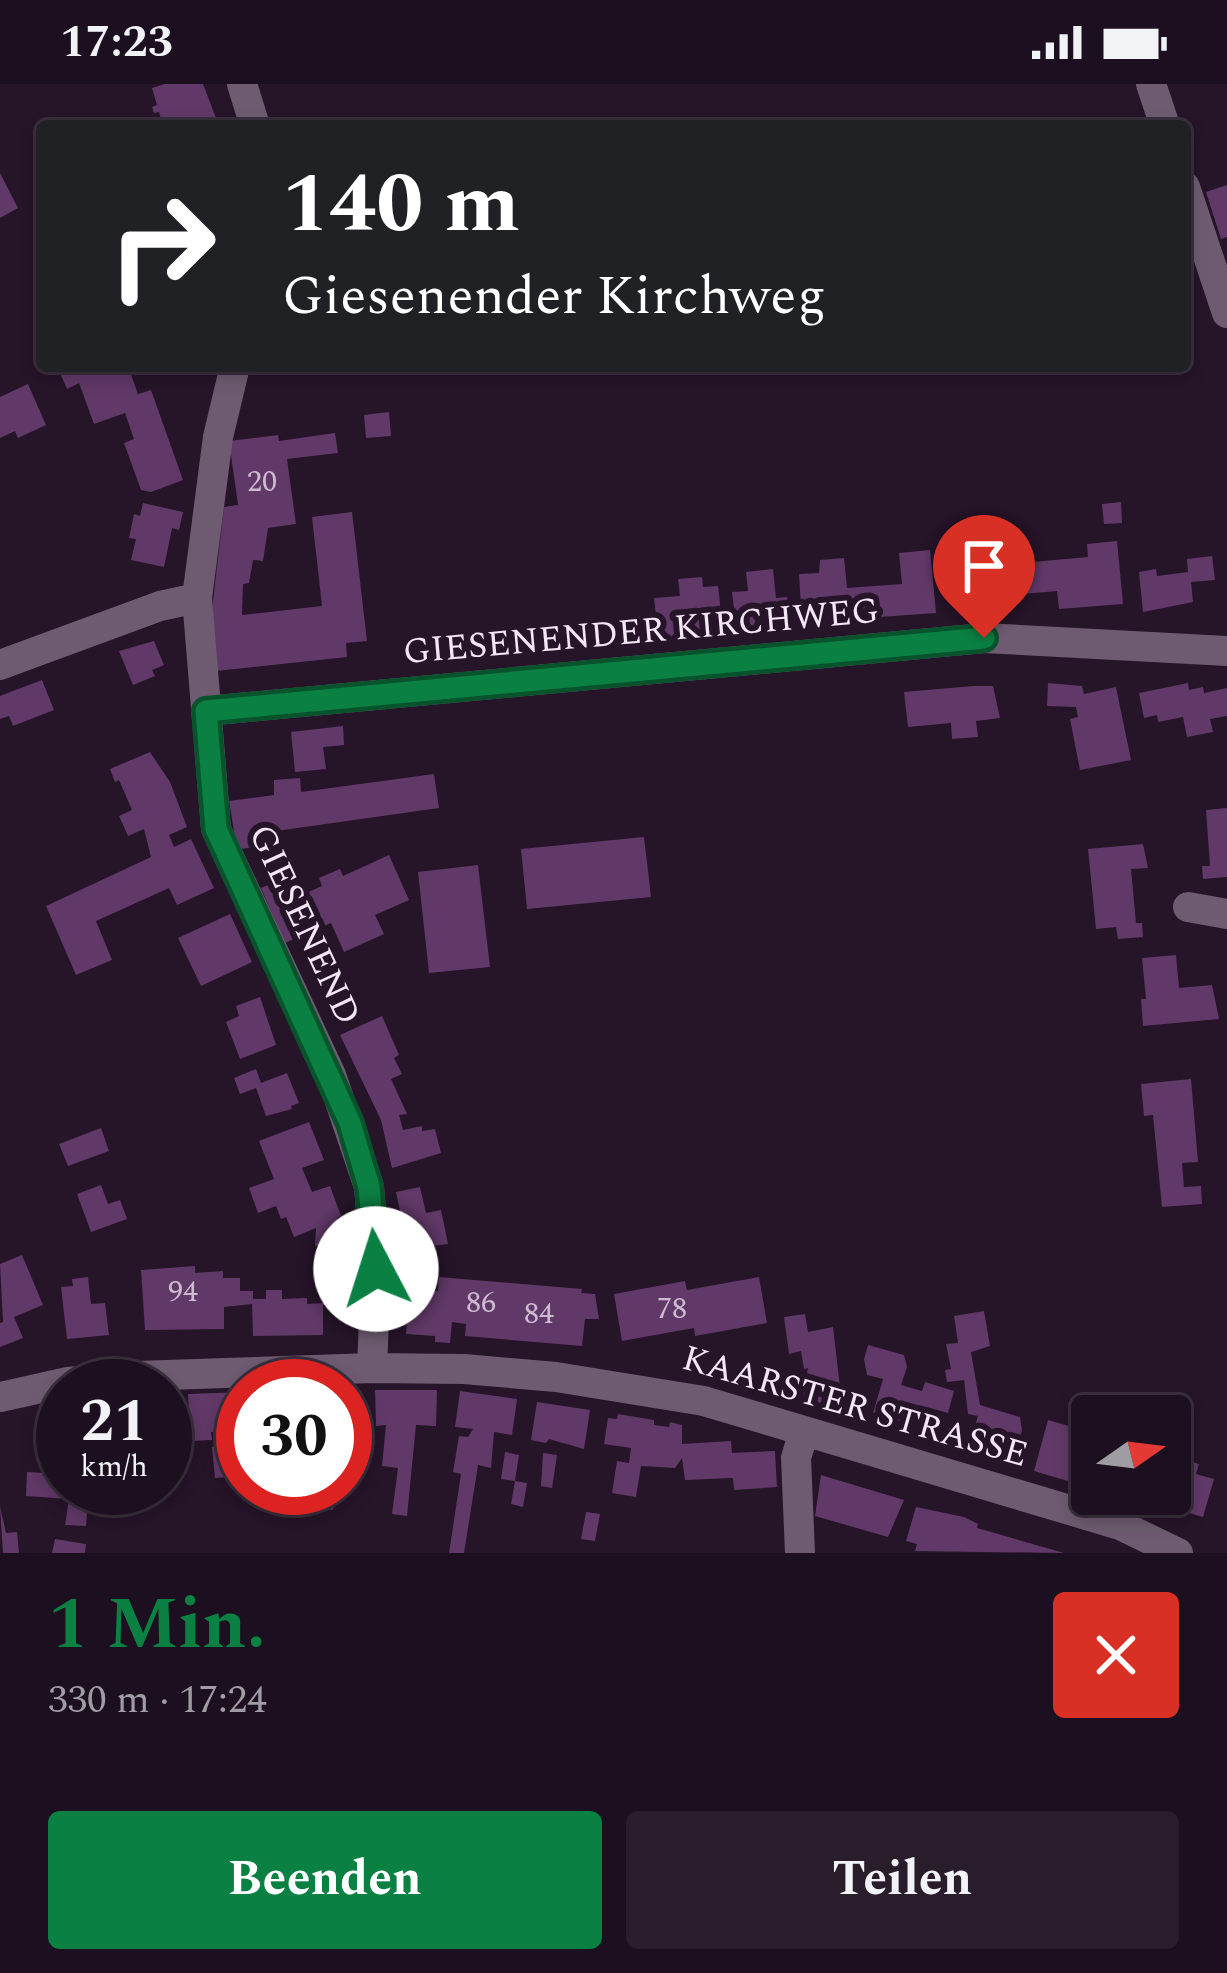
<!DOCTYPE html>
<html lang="de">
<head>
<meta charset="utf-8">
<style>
  :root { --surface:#1c0f1f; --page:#291d2c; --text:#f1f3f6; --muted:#a09ca4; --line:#3a2f3d; --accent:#0b8043 }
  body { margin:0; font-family:Spectral,serif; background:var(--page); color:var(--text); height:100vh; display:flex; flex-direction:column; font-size:45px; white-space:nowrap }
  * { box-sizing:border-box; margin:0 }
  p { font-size:39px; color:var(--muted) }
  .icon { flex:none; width:66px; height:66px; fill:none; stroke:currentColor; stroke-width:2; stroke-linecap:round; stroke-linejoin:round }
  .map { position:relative; height:1469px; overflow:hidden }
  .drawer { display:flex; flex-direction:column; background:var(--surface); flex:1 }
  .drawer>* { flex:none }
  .guide { position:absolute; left:36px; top:36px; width:1155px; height:252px; border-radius:12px; box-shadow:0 6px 18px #0003,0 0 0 3px var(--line); background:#202124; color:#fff; overflow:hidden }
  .needle { width:78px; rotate:76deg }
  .tools { position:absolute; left:1071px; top:1311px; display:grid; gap:24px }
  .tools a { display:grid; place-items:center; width:120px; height:120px; border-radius:12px; background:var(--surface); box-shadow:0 6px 18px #0003,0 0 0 3px var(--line); font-size:60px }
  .speed { position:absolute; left:36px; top:1275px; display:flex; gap:24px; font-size:60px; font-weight:700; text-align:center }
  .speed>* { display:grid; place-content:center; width:156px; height:156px; border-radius:50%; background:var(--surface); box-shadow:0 6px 18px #0003,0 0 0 3px var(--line); line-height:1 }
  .speed small { font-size:30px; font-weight:400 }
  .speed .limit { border:18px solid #d22; background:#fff; color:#111 }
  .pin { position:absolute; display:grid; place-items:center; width:102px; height:102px; color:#fff; margin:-123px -51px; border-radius:50% 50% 50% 0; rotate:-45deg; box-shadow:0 0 12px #0007 }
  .pin .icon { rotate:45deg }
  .me { position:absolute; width:132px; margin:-66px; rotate:355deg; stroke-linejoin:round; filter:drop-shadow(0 0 9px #0008) }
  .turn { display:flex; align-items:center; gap:42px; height:252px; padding:0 48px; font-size:54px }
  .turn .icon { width:156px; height:156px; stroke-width:2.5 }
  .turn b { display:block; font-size:84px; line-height:102px }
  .round { display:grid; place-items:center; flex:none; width:126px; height:126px; border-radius:12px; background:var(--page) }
  .summary { display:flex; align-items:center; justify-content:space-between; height:204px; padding:0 48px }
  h1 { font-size:72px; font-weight:700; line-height:90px; color:var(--accent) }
  .primary-button { display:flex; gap:24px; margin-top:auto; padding:24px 48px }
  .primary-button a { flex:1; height:138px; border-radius:12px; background:var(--accent); color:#fff; font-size:48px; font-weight:700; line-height:138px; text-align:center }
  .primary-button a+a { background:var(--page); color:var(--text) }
  .status { display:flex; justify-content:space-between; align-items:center; height:84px; padding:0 60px; background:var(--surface); direction:ltr }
  .status svg { height:33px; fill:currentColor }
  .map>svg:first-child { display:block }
</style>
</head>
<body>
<div class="status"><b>17:23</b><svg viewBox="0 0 49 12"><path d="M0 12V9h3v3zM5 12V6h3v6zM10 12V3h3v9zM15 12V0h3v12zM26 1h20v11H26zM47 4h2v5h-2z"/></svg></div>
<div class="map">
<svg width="1227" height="1469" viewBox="0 0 1227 1469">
  <rect width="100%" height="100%" fill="#261429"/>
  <path fill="#613968" d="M165 0H203L219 42H163L159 28 154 29 152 23 157 21 152 4Z
    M0 89 18 124 0 134Z
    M1227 101V153L1221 155 1206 108Z
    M57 282H99L102 289 108 286 113 291 129 285 138 310 151 306 183 396 151 408 141 406 124 359 134 355 125 329 94 340 79 299 67 305Z
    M28 300 46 341 18 354 15 347 0 354V313Z
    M389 328 391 352 366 354 364 331Z
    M335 349 338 369 287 375 296 440 268 444 263 477 253 476 249 499 243 500 242 531 322 522 312 433 352 428 367 557 346 559 347 573 216 587 211 534 224 423 238 421 229 357 278 351 279 357Z
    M1121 418 1122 439 1104 440 1102 420Z
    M143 419 183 428 179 446 172 444 164 483 131 476 136 455 129 454 134 430 140 432Z
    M1019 448 1022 479 1088 473 1087 460 1117 457 1123 520 1059 525 1057 507 1022 510 1021 496 998 498 1000 518 965 520 961 474 994 471 992 451Z
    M930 466 936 529 880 533 879 526 802 538 799 490 819 489 820 476 844 474 847 504 902 500 899 469Z
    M1212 472 1215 496 1191 498 1193 518 1143 528 1139 488 1156 485 1157 492 1188 488 1187 475Z
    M773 485 776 514 787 513 790 538 736 543 732 508 748 507 746 488Z
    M702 493 703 503 718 502 722 537 707 538 708 552 659 556 654 514 680 512 678 495Z
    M154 557 164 581 152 586 155 592 133 601 119 567Z
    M42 596 54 626 13 642 9 632 0 635V612Z
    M1048 599 1082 602 1084 610 1116 603 1131 676 1080 686 1070 635 1078 633 1076 623 1047 622Z
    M1188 599 1189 606 1203 603 1204 609 1227 604V632L1210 635 1213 648 1187 653 1183 633 1158 638 1157 631 1144 634 1139 609Z
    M973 602H993L1000 634 976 637 978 653 952 655 951 639 908 643 904 608Z
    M343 642 344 661 323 663 326 685 295 688 291 648Z
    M150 668 170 698 187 743 169 751 174 763 191 755 214 804 177 821 169 804 96 837 112 876 76 891 46 822 151 773 144 745 128 752 119 732 132 726 119 696 115 698 110 685Z
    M434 690 439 724 255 750 257 763 240 765 235 753 229 717 274 711V696L300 694 301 708Z
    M1227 724V793L1203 795 1202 782H1210L1206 726Z
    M644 753 651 813 527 825 521 765Z
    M1143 760 1148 784 1131 785 1136 839H1142L1143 853 1118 855 1116 843 1096 845 1088 765Z
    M389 771 409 816 375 831 384 850 344 868 331 839 285 859 261 804 291 791 299 812 322 802 319 794 340 785 343 792Z
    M478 781 490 883 429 889 418 788Z
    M230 830 252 878 201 902 178 854Z
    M1176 871 1179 904 1212 901 1219 935 1143 942 1141 915H1146L1142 874Z
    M260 913 276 961 240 975 226 938 239 932 236 922Z
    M382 932 399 971 394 974 402 990 391 995 407 1030 399 1031 403 1046 422 1042V1047L435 1045 441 1069 392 1084 381 1036 340 951Z
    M256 985 261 999 287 989 299 1019 291 1022 292 1025 266 1032 256 1004 240 1010 234 994Z
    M1191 995 1198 1078 1182 1079 1184 1103 1201 1102 1202 1120 1162 1123 1153 1031 1144 1032 1141 1000Z
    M309 1038 324 1076 302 1084 312 1108 330 1102 341 1132 337 1134 340 1143 336 1144V1161L315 1162 316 1144 294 1153 286 1133 281 1135 276 1122 258 1129 249 1104 274 1095 259 1057Z
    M101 1044 109 1067 68 1082 59 1060Z
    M101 1101 108 1120 120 1116 127 1135 91 1148 77 1110Z
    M420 1103 426 1129 441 1126 448 1160 408 1165 396 1108Z
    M22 1171 43 1221 14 1233 23 1254 0 1263V1239L3 1238 0 1180Z
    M195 1182V1189L223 1187V1194H240V1207H253V1215H266V1206H282V1215L307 1214V1220L323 1219V1251L253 1252 252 1220 224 1223V1245L145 1246 141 1186Z
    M88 1193 91 1220 105 1219 109 1251 67 1255 61 1203 73 1202 72 1195Z
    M439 1193 582 1205 581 1209 595 1210 599 1235H585L582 1262 465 1252 466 1240 452 1238 450 1259 435 1258V1252L406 1250 409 1205 438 1207Z
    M759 1193 767 1239 695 1252 694 1244 622 1257 614 1210 685 1197 687 1206Z
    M322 1196H344V1220L323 1221Z
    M984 1227 990 1262 971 1268 980 1321 1020 1333 1022 1346 1012 1380 967 1367 978 1332 968 1330 964 1296 947 1298 945 1286 951 1285 946 1260 958 1259 954 1232Z
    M805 1230 808 1248 833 1243 840 1303 846 1304 839 1329 802 1318 808 1284 804 1285 801 1267 789 1270 784 1233Z
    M868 1261 904 1271 907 1283 901 1301 922 1307 925 1298 954 1307 948 1329 919 1321 913 1341 873 1329 883 1295 867 1291 864 1275Z
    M375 1306H437L436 1342 416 1341 407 1432 392 1430 398 1384 382 1382 386 1341 376 1342Z
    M460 1307 517 1315 512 1351 494 1348 491 1384 478 1381 464 1469H449L461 1390 453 1388 459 1352 468 1353 473 1345 455 1343Z
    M243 1308V1347L211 1348 212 1356 191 1357 188 1310Z
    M165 1310H174L175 1355H185L186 1377 165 1373Z
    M537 1318 590 1326 584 1365 549 1355 546 1359 531 1356Z
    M618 1330 654 1336V1341L669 1343 670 1338 682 1341V1360L731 1357 732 1369 775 1367 777 1403 734 1406 733 1394 685 1396 682 1374 675 1384 641 1382 636 1413 612 1409 617 1377 629 1379 631 1364 604 1360 608 1334 617 1335Z
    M1048 1336 1083 1346 1068 1397 1034 1387Z
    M243 1362V1392L215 1394 212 1363Z
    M505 1368 519 1371 515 1397 527 1399 523 1423 511 1420 515 1397 501 1395Z
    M543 1369 557 1371 552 1404 541 1402Z
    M1181 1375 1199 1380 1196 1390 1214 1395 1203 1433 1168 1423Z
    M27 1388 63 1390V1404H89L86 1442 65 1441 69 1415 26 1412Z
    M821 1391 904 1416 888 1453 815 1432Z
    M286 1404H335L333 1426 320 1424 321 1410 286 1407Z
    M0 1422 6 1449 17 1448 19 1469H3Z
    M916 1423 964 1433 978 1440 977 1444 1064 1469 915 1467 917 1460 906 1457Z
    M586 1428 600 1430 595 1457 581 1455Z
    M55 1455 86 1460 85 1469H52Z"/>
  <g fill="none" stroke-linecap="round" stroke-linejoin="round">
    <path stroke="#6e5b71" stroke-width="30" d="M242 0 255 42
      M1151 0 1165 42
      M1185 103 1227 229
      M235 282 218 353 197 514 216 745 331 991 369 1103 376 1185 372 1284
      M0 581 160 522 197 514
      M206 627 984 554 1227 567
      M1188 823 1227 830
      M0 1313 68 1298 136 1292 372 1284 464 1285 556 1293 704 1317 1120 1441 1178 1469
      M800 1469 796 1374 804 1347"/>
  </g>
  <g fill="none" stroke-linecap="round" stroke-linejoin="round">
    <defs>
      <path id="route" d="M376 1185 369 1103 350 1039 216 745 206 627 984 554"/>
    </defs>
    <use href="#route" stroke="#07532c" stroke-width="30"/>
    <use href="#route" stroke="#0b8043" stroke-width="21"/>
  </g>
  <g text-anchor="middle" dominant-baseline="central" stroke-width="12" stroke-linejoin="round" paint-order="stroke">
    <g font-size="30" fill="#cebbd2">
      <text x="262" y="398">20</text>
      <text x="183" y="1208">94</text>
      <text x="481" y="1219">86</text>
      <text x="672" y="1225">78</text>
      <text x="539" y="1230">84</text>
    </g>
    <g font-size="36" fill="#f3e6f5" stroke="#261429">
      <text transform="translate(641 548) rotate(-5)">GIESENENDER KIRCHWEG</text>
      <text transform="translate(304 841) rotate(65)">GIESENEND</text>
      <text transform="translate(855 1323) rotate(16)">KAARSTER STRASSE</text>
    </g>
  </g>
</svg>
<div class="tools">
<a><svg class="needle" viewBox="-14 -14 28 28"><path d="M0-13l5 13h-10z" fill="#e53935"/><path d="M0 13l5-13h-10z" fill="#a09ca4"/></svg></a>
</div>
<div class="speed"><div>21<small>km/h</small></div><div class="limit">30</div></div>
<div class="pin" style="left:984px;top:554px;background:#d93025"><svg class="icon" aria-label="arrive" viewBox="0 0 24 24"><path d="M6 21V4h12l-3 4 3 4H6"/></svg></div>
<svg class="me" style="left:376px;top:1185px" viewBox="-20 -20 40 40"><circle r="19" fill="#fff"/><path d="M0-13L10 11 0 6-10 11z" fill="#0b8043"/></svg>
<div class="guide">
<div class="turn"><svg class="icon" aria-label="right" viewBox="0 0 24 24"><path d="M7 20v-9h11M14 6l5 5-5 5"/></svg><div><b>140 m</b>Giesenender Kirchweg</div></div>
</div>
</div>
<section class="drawer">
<div class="summary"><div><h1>1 Min.</h1><p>330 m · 17:24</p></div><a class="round" style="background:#d93025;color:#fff"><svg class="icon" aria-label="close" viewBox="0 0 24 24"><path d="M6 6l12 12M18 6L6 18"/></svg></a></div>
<div class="primary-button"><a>Beenden</a><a>Teilen</a></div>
</section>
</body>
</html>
